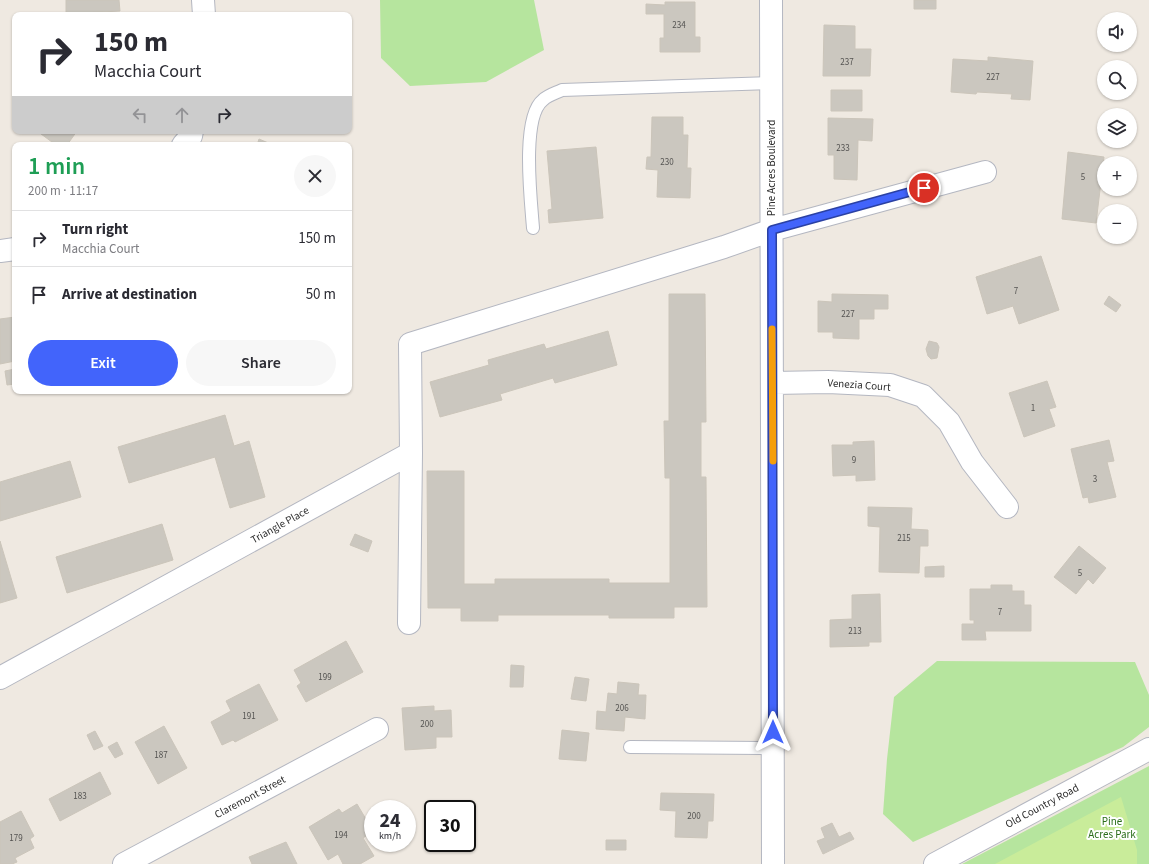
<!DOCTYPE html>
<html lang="en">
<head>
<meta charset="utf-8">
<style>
  :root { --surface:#fff; --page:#f7f7f7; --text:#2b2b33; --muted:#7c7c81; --line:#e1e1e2; --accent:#4264fb }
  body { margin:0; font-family:"Source Sans 3",sans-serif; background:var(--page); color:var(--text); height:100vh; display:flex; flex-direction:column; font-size:15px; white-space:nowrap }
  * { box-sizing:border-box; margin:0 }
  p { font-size:13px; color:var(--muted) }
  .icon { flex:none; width:22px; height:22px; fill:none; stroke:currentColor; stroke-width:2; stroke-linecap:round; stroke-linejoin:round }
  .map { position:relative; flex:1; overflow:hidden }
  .panel { position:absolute; left:12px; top:142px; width:340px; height:252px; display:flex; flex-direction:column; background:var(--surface); border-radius:8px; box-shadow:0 1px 3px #0004 }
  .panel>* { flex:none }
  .guide { position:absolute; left:12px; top:12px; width:340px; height:122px; border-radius:8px; box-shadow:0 1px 3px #0004; background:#fff; color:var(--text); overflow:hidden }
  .controls { position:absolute; left:1097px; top:12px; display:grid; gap:8px }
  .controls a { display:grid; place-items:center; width:40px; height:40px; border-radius:50%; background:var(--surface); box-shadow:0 1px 3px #0004; font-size:20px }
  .speed { position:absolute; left:364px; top:800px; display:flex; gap:8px; font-size:20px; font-weight:700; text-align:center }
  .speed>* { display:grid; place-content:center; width:52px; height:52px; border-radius:50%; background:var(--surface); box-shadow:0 1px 3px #0004; line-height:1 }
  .speed small { font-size:10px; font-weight:400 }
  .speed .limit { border:2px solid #111; border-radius:6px; background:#fff; color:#111 }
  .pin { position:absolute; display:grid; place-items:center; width:34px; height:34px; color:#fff; margin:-17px; border:2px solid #fff; border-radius:50%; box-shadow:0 1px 4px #0007 }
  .me { position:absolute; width:44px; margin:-22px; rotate:0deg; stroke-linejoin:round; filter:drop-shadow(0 0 3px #0008) }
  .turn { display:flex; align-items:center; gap:14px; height:84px; padding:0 16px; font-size:18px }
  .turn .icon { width:52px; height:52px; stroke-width:2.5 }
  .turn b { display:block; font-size:28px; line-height:34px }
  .lanes { display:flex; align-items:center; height:38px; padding:0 16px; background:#0003; justify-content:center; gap:20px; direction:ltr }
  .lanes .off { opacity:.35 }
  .round { display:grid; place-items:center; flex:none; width:42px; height:42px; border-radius:21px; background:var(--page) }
  .overview { display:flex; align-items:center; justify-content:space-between; height:68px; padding:0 16px }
  h1 { font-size:24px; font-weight:600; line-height:30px; color:#1e9e55 }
  .primary-button { display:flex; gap:8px; margin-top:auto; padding:8px 16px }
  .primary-button a { flex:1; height:46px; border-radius:24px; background:var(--accent); color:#fff; font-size:16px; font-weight:600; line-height:46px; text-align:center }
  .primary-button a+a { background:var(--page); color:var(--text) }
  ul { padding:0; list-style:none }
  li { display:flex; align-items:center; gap:12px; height:56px; padding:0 16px; border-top:1px solid var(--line) }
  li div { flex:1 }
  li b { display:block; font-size:15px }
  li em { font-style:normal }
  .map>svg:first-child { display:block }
</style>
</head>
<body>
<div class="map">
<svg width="1149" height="864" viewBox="0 0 1149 864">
  <rect width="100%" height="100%" fill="#efe9e1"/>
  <path fill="#b6e59e" d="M380 0H534L544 50 486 82 410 86 381 58Z
    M937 661 1135 662 1149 695V727L1123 747 913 842 883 814 887 759 894 697Z
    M1149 766V864H962Z"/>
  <path fill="#c9ec9a" d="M1121 797 1137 850V864H995Z"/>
  <path fill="#cbc7bf" stroke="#cbc5ba" d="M66 0H119L120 11 66 14Z
    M914 0H936V9H914Z
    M665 2H695V37H700V52H660V38H664V14H646V4L665 5Z
    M824 25 855 26V49H871L870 76H823Z
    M988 57 1033 61 1030 100 1011 99 1012 94 977 92 976 94 951 92 953 59 988 61Z
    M831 90H862V111H831Z
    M652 117H683V135H688L687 168H691L690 198 657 197 658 170 646 169 647 157H651Z
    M828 118 873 119 872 141 858 140 857 180 834 179V155H828Z
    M37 131H77L67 145H56Z
    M259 139 273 145H257Z
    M596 147 603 218 549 223 548 210 552 209 547 151Z
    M1068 152 1104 157 1096 223 1062 219Z
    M1041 256 1059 310 1019 324 1013 306 987 314 976 277Z
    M669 294H705L706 422H701V477H706L707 607H674V618H609V615H498V621H461V608H428L427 471H464V584H495V579H609V583H670V478H665L664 421H669Z
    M832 294 888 295V309H874V319H859V339L833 338V332H818V301L832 302Z
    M1109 296 1121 305 1116 312 1104 304Z
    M15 317V361L0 364V319Z
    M608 331 617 365 555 383 553 378 500 394 502 400 440 417 430 382 489 365 488 360 544 344 546 349Z
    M929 341 937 343 939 347 937 358 931 359 928 356 926 349Z
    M15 369V384L7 385 5 371Z
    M1047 381 1056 407 1049 409 1055 426 1024 437 1009 393Z
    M225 415 234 446 249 441 265 497 230 508 215 457 129 483 118 447Z
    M1109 440 1114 461 1107 462 1116 497 1089 503 1088 497 1083 498 1071 449Z
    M874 441 875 480 856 481V475L833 476 832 445H853V442Z
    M70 461 81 497 0 521V482Z
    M868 507 912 508 911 529 928 530V546H920L919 573 879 572 880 527 868 526Z
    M162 524 173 560 67 593 56 557Z
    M355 534 372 541 368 552 350 545Z
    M0 541 17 598 0 603Z
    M1079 546 1106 568 1093 584 1088 579 1076 594 1054 577Z
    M944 566V577H925V567Z
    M991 585H1012V591H1024V605H1031V631H985L986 640H962V624H974V620H970V589H991Z
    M880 594 881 642H869V646L830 647V620L852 619V595Z
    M346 641 363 672 306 702 297 686 301 683 294 670Z
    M511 665 524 666 523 687H510Z
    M575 677 589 679 586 701 571 699Z
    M618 682 639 684 638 695H646L645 719 625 717 624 731 596 729 597 711 606 712 608 693 617 694Z
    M259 684 278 720 235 742 233 740 222 745 211 722 231 711 226 701Z
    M434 706V711L451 710 452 737H436V748L405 750 402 708Z
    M164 726 187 768 158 784 135 742Z
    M562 730 589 733 586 761 559 759Z
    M95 731 103 746 94 750 87 735Z
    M117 742 123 754 115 758 108 747Z
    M100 772 111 794 60 821 49 799Z
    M661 793 714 794 713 821H708L707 838 675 837 676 811 660 810Z
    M357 804 373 831 363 838 374 856 360 864H343L338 854 328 860 309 827 339 809 342 813Z
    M21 811 34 836 30 839 34 848 15 858 17 862 12 864H0V822Z
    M832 823 839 837 850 832 854 839 823 854 817 841 825 838 821 828Z
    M606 840H626V850H606Z
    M286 842 297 864H252L249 857Z"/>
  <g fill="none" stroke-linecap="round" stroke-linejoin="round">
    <defs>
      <path id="lane" d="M533 228C531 201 521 117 543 100 548 95 556 93 562 90L771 83
        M630 747 773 748"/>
      <path id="street" d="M203 0 204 15
        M771 0 773 864
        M183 145 191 136 192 131
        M0 251 15 249
        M773 383 828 382 890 385 923 396 949 422 972 462 1007 507
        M411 453 410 344 724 247 772 230 985 172
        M0 678 411 453 409 623
        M124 864 377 729
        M935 864 1149 749"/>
    </defs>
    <use href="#lane" stroke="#b4b7c1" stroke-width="14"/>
    <use href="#street" stroke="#b4b7c1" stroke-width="24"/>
    <use href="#lane" stroke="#fff" stroke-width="12"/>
    <use href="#street" stroke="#fff" stroke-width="22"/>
  </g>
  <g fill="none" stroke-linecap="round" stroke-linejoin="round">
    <defs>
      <path id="route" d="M773 732 772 230 924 188"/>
    </defs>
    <use href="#route" stroke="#2b41a3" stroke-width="10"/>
    <use href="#route" stroke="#4264fb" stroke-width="7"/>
    <path stroke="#f59e0b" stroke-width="7" d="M772 329 773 461"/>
  </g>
  <g text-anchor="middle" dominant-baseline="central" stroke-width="4" stroke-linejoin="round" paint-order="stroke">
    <g font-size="9" fill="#555452">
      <text x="679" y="25">234</text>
      <text x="847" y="62">237</text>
      <text x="993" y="77">227</text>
      <text x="843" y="148">233</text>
      <text x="667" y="162">230</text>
      <text x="1083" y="177">5</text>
      <text x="1016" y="291">7</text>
      <text x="848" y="314">227</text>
      <text x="1033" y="408">1</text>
      <text x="854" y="460">9</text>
      <text x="1095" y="479">3</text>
      <text x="904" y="538">215</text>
      <text x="1080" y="573">5</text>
      <text x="1000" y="612">7</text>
      <text x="855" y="631">213</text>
      <text x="325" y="677">199</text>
      <text x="622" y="708">206</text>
      <text x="249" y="716">191</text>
      <text x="427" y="724">200</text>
      <text x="161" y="755">187</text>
      <text x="80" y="796">183</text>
      <text x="694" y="816">200</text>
      <text x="341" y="835">194</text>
      <text x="16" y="838">179</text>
    </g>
    <g font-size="11" fill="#2e2e2e" stroke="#fff">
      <text transform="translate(771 168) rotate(-90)">Pine Acres Boulevard</text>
      <text transform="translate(859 385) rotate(4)">Venezia Court</text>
      <text transform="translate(280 525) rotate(-29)">Triangle Place</text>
      <text transform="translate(250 797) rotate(-28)">Claremont Street</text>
      <text transform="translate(1042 806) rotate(-28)">Old Country Road</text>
    </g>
    <g font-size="11" fill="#2c6e1b" stroke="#fff">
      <text x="1112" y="821">Pine<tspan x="1112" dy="13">Acres Park</tspan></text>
    </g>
  </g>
</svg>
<div class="controls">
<a><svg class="icon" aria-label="sound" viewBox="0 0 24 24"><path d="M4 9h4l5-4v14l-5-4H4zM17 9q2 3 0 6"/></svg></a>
<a><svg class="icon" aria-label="search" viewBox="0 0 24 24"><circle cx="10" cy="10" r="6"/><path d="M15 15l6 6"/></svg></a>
<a><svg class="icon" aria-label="layers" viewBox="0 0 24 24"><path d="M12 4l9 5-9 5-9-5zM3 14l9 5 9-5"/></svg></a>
<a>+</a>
<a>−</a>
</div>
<div class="speed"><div>24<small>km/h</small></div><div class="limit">30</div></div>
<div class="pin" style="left:924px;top:188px;background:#d93025"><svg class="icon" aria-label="arrive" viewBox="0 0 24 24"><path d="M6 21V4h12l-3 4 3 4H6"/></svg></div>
<svg class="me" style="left:773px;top:732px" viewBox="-20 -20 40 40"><path d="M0-17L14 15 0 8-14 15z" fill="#4264fb" stroke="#fff" stroke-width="4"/></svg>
<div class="guide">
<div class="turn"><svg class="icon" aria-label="right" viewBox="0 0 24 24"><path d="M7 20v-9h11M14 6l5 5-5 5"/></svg><div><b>150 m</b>Macchia Court</div></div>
<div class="lanes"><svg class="icon off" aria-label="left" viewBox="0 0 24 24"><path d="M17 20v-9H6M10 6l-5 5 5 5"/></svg><svg class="icon off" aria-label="ahead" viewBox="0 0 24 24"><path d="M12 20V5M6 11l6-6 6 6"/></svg><svg class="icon" aria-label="right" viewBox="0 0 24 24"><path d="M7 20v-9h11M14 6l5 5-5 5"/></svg></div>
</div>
<section class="panel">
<div class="overview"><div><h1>1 min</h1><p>200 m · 11:17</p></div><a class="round"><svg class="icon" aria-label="close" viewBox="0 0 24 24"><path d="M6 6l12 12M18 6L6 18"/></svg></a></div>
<ul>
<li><svg class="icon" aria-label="right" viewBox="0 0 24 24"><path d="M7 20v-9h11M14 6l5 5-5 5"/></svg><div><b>Turn right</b><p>Macchia Court</p></div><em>150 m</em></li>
<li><svg class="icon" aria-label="arrive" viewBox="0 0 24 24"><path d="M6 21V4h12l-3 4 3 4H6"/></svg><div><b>Arrive at destination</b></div><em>50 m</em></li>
</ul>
<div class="primary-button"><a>Exit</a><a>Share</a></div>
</section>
</div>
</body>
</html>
